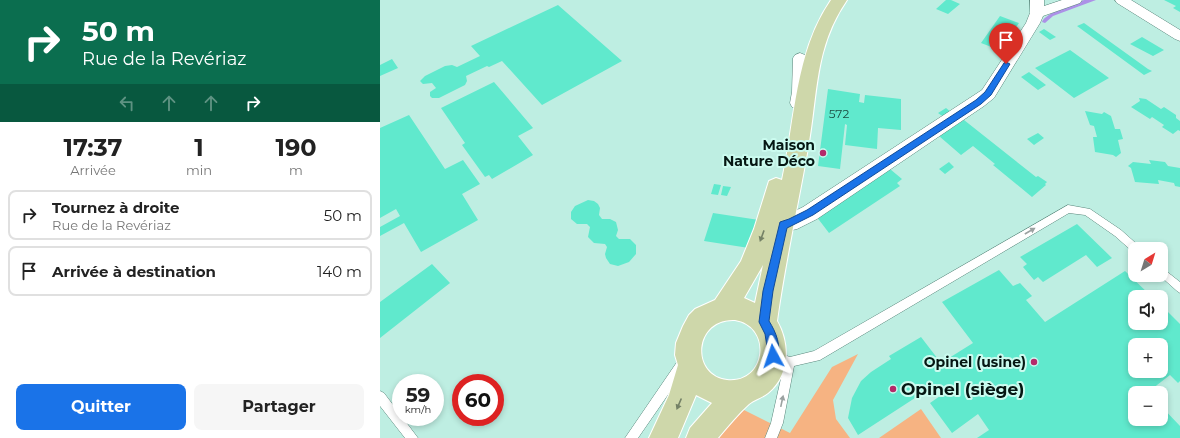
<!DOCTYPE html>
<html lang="fr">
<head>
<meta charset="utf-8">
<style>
  :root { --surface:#fff; --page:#f6f6f6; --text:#222; --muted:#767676; --line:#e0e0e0; --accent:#1a73e8 }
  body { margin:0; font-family:Montserrat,sans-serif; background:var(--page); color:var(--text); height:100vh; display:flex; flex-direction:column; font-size:15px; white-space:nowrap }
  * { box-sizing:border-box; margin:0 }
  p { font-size:13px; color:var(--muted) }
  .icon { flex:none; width:22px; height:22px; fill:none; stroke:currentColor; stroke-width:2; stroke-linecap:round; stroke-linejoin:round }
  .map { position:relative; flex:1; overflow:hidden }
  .side { display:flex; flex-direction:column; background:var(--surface); width:380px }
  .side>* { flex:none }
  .hud { background:#0b6e4f; color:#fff; overflow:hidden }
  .needle { width:26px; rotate:38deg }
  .tools { position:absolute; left:748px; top:242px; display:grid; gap:8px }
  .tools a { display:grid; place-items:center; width:40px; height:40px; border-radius:8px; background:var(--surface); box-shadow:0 2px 6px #0003; font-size:20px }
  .speed { position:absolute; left:12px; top:374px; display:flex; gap:8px; font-size:20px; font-weight:700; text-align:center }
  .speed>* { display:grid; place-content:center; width:52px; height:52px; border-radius:50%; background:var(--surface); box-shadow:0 2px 6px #0003; line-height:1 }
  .speed small { font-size:10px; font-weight:400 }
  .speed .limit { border:6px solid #d22; background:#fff; color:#111 }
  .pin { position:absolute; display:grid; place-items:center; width:34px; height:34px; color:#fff; margin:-41px -17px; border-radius:50% 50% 50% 0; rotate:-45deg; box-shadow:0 0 4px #0007 }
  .pin .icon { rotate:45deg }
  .me { position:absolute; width:44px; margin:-22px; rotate:355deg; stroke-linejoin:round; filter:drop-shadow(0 0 3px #0008) }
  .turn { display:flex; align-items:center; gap:14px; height:84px; padding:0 16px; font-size:18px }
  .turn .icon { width:52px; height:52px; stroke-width:2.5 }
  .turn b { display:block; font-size:28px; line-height:34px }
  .lanes { display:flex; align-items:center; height:38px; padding:0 16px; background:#0003; justify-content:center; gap:20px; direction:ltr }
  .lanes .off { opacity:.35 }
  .eta { display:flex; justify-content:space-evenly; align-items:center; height:68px; text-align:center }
  .eta b { font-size:24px; font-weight:700; line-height:28px }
  .action { display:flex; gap:8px; margin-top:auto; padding:8px 16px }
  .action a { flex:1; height:46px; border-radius:8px; background:var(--accent); color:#fff; font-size:16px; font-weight:700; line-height:46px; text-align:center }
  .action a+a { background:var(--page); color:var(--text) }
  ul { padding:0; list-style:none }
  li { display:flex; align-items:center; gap:12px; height:50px; margin:0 8px 6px; padding:0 8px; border:2px solid var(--line); border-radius:8px }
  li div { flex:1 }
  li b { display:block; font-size:15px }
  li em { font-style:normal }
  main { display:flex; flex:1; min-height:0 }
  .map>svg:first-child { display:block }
</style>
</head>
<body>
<main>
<section class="side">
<div class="hud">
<div class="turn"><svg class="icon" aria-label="right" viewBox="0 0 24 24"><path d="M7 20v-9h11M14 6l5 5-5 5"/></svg><div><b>50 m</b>Rue de la Revériaz</div></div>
<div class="lanes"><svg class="icon off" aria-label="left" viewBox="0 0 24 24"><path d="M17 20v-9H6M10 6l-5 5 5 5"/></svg><svg class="icon off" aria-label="ahead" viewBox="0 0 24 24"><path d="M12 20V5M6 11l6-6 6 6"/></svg><svg class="icon off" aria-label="ahead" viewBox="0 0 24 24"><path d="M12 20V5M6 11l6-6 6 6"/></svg><svg class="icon" aria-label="right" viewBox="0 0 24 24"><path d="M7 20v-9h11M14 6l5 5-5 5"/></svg></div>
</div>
<div class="eta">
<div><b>17:37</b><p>Arrivée</p></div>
<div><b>1</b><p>min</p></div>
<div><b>190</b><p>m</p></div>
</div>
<ul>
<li><svg class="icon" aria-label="right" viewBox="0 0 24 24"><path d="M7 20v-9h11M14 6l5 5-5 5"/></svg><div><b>Tournez à droite</b><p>Rue de la Revériaz</p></div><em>50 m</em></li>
<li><svg class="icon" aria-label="arrive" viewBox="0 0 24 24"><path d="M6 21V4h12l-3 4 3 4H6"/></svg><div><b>Arrivée à destination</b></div><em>140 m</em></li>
</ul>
<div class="action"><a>Quitter</a><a>Partager</a></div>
</section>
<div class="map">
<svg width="800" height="438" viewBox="0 0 800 438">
  <rect width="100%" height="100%" fill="#beeee2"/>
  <path fill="#f6b382" d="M478 354 453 400 456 419 470 438H339L358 407 410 433 452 367Z
    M541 409 561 438H499Z"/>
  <path fill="#ac91e7" d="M704 0H716L673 16 665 23 662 22C665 13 695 3 704 0Z"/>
  <path fill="#60e9cd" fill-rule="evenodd" d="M566 0H571L580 4 568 14 556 9Z
    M784 0H800V12L793 8 796 6Z
    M178 5 242 61 162 105 122 61 109 67 107 66 86 76 87 81 85 85 59 98H52L50 96V92L56 88 52 83 43 84 40 81 45 76 65 66 72 65 77 67 100 56 91 46Z
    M620 16 639 23 628 39 622 36 614 48 601 43Z
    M704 23 768 69 772 71 764 75 697 26Z
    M664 29 676 37 670 40 659 32Z
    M762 37 784 50 773 56 750 44Z
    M690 50 729 78 694 98 655 68Z
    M12 59 18 68 0 76V65Z
    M649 72 666 85 658 90 641 77Z
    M114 82 153 128 138 136 153 155 112 179 109 175 105 177 82 145 85 143 61 108Z
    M448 89 480 94 479 102 484 103 485 95 521 99V130L498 128 497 149 465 145 467 125 465 124 460 169 438 166Z
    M759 98 766 99 781 109 784 107 796 115V118L800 121V131L798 130 793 134 782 127 784 125 772 117 770 119 751 107 760 101Z
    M566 108 572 113 565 118 558 113Z
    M705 111 722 114 724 112 731 116 735 129H740L743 139 738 140 741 153 736 157 733 155 715 152 713 137H717L714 126 710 125Z
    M29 115 65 169 83 160 100 184 82 194 98 220 41 252 24 223 0 236V227L20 216 16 209 0 218V128Z
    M584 120 656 177 658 176 667 182 665 184 666 185 652 197 613 165 615 164 593 146 581 155 559 136Z
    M658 133 664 138 654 145 647 139Z
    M769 160 785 162 788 166 800 168V187L795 186 794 183 778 180 779 184 755 182 751 168 748 166 753 162 771 164Z
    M569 162 574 167 565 174 559 169Z
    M510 169 522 179 517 183 520 186 449 233 436 216Z
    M334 184 341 185 338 195 331 194Z
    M343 186 351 187 347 196 341 195Z
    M208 200 214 201 218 204 220 208 219 215 222 219H230L236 222 238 230 236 236 239 239H250L256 245V254L249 262 238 266 230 264 226 258 225 254 227 247 225 244 214 243 208 237 210 227 207 224H197L191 219V212L195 206Z
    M333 213 379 220 376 231H373L369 248 324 241Z
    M697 224 732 258 717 267 706 255 663 282 658 277 654 280 643 267 647 264 640 257Z
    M52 264 70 283 0 338V302Z
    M619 270 633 286 640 283 652 296 646 300 665 322 745 271 772 297H755V323H781V305L800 324V381L798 383 790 375 768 392 769 393H755V419H781V406L800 426V438H597L609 430 598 414 572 433 550 403 563 394 555 385 478 435 468 418 472 398 481 381 491 372 511 359 509 356 541 337 561 363 593 343 562 302ZM755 345H781V371H755Z"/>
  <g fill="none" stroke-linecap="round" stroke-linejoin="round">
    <defs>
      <path id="lane" d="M688 205 710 209 741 230 759 246 761 249H755V253L753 252 735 236 705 215 689 213 440 360 414 366 403 423 397 438H385L391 423 404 365 391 361 390 357 391 353 395 352 410 357 434 351Z
        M781 267 800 282V293L797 291 779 275H781Z
        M301 361 305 362 306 366 305 370 258 438H245L297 362Z
        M0 391 4 393 38 438H25L0 406Z"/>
      <path id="street" d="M650 0H664V6L682 0H702L700 3 663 16 660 23 614 98 604 106 437 219 417 229 404 232 390 225 388 219 391 208 398 206 405 208 407 215 423 207 602 90 646 23 650 13Z
        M735 0H751L800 30V41L795 39 737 3Z
        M420 53 425 55 427 58 428 92 424 107 418 109 412 107 410 103 412 92 413 58 415 55Z"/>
      <path id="primary" d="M451 0H467C434 48 438 94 428 148 418 205 405 263 397 321 410 344 410 375 388 393 382 398 375 399 369 404 358 414 348 426 338 438H306L310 428 332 403 316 395 298 438H269L289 395 298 365 295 355 296 343 303 326 309 315 315 309 335 300 361 261 374 229 389 181 396 178 402 180C415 120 415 52 451 0ZM383 265 375 303 364 298ZM355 320C393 326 387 384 347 380 310 376 313 318 355 320Z"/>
    </defs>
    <use href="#lane" stroke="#59867b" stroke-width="1"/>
    <use href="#street" stroke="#59867b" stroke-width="1"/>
    <use href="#primary" stroke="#fff" stroke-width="2"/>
    <use href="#lane" fill="#fff" fill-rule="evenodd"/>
    <use href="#street" fill="#fff" fill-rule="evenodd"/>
    <use href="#primary" fill="#ced7aa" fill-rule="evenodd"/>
  </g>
  <defs><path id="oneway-solid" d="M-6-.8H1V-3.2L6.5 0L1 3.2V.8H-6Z"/></defs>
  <g fill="#9ba2a1">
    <use href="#oneway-solid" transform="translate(650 231) rotate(-30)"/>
    <use href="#oneway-solid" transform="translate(402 401) rotate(-78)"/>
  </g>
  <g fill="#748166">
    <use href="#oneway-solid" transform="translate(382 236) rotate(110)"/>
    <use href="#oneway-solid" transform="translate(299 404) rotate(113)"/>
  </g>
  <path fill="#1a73e8" stroke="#114b97" d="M626 62 630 64 611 95 601 104 433 215 407 228 393 291 389 321C396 332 402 347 397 359L393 361 389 359 385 334 379 322 383 291 400 222 409 219 427 210 596 100 605 92 624 63Z"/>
  <g fill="#b42b6a" stroke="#cbfbef" stroke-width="1.5">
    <circle cx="443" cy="153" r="4"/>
    <circle cx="654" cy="362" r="4"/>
    <circle cx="513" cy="389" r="4"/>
  </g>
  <g text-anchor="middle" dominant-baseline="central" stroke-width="4" stroke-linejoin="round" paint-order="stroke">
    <g font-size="12" fill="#1c4c42">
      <text x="459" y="113">572</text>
    </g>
    <g font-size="14" font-weight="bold" fill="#051713" stroke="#cbfbef" text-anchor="end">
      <text x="435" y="145">Maison<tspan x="435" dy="16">Nature Déco</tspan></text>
      <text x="646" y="362">Opinel (usine)</text>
    </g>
    <g font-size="17" font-weight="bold" fill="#051713" stroke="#cbfbef" text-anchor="start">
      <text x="521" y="389">Opinel (siège)</text>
    </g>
  </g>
</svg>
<div class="tools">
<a><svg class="needle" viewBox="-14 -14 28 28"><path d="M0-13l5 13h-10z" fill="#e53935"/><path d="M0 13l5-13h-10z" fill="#767676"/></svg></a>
<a><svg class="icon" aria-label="sound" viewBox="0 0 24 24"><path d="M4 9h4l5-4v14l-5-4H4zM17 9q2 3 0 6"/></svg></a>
<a>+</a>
<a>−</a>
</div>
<div class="speed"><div>59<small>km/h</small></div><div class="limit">60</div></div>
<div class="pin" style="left:626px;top:64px;background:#d93025"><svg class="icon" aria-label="arrive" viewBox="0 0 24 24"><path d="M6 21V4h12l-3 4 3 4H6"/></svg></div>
<svg class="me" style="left:393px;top:356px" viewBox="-20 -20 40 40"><path d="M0-17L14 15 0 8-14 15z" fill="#1a73e8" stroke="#fff" stroke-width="4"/></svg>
</div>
</main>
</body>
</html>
